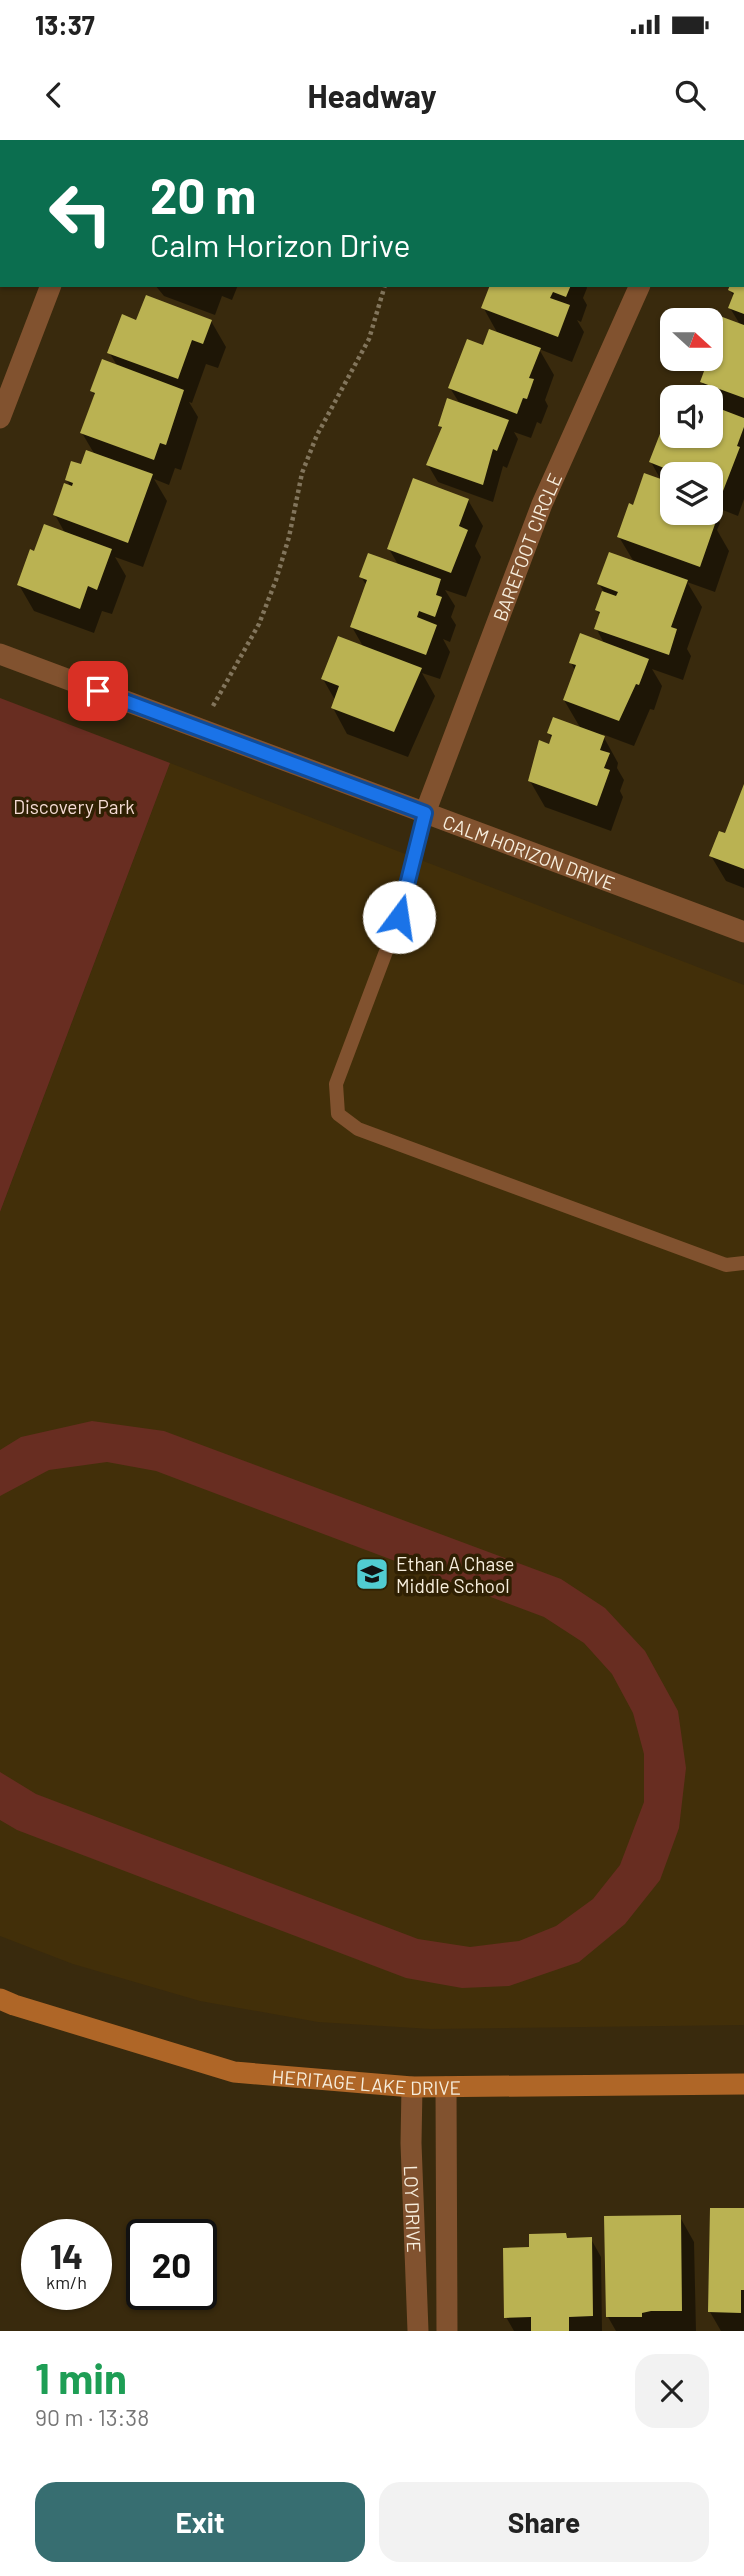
<!DOCTYPE html>
<html lang="en">
<head>
<meta charset="utf-8">
<style>
  :root { --surface:#fff; --page:#f2f2f2; --text:#222; --muted:#767676; --accent:#376e71 }
  body { margin:0; font-family:Barlow,sans-serif; background:var(--page); color:var(--text); height:100vh; display:flex; flex-direction:column; font-size:26px; white-space:nowrap }
  * { box-sizing:border-box; margin:0 }
  p { font-size:23px; color:var(--muted) }
  .icon { flex:none; width:38px; height:38px; fill:none; stroke:currentColor; stroke-width:2; stroke-linecap:round; stroke-linejoin:round }
  .map { position:relative; height:2191px; overflow:hidden }
  .drawer { display:flex; flex-direction:column; background:var(--surface); flex:1 }
  .drawer>* { flex:none }
  .top-card { position:absolute; left:0px; top:0px; width:746px; height:147px; box-shadow:0 2px 5px #0004; background:#0b6e4f; color:#fff; overflow:hidden }
  .needle { width:46px; rotate:111deg }
  .buttons { position:absolute; left:660px; top:168px; display:grid; gap:14px }
  .buttons a { display:grid; place-items:center; width:63px; height:63px; border-radius:14px; background:var(--surface); box-shadow:0 2px 5px #0004; font-size:35px }
  .speed { position:absolute; left:21px; top:2079px; display:flex; gap:14px; font-size:35px; font-weight:700; text-align:center }
  .speed>* { display:grid; place-content:center; width:91px; height:91px; border-radius:50%; background:var(--surface); box-shadow:0 2px 5px #0004; line-height:1 }
  .speed small { font-size:18px; font-weight:400 }
  .speed .limit { border:4px solid #111; border-radius:10px; background:#fff; color:#111 }
  .pin { position:absolute; display:grid; place-items:center; width:60px; height:60px; color:#fff; margin:-30px; border-radius:14px; box-shadow:0 4px 10px #0006 }
  .me { position:absolute; width:77px; margin:-38px; rotate:14deg; stroke-linejoin:round; filter:drop-shadow(0 0 5px #0008) }
  .turn { display:flex; align-items:center; gap:24px; height:147px; padding:0 35px; font-size:32px }
  .turn .icon { width:91px; height:91px; stroke-width:2.5 }
  .turn b { display:block; font-size:49px; line-height:60px }
  .round { display:grid; place-items:center; flex:none; width:74px; height:74px; border-radius:21px; background:var(--page) }
  .summary { display:flex; align-items:center; justify-content:space-between; height:119px; padding:0 35px }
  h1 { font-size:42px; font-weight:700; line-height:52px; color:#1e9e55 }
  .action { display:flex; gap:14px; margin-top:auto; padding:14px 35px }
  .action a { flex:1; height:80px; border-radius:21px; background:var(--accent); color:#fff; font-size:28px; font-weight:700; line-height:80px; text-align:center }
  .action a+a { background:var(--page); color:var(--text) }
  .status { display:flex; justify-content:space-between; align-items:center; height:49px; padding:0 35px; background:var(--surface); direction:ltr }
  .status svg { height:19px; fill:currentColor }
  header { display:flex; justify-content:space-between; align-items:center; height:91px; padding:0 35px; background:var(--surface); font-size:32px; font-weight:700 }
  .map>svg:first-child { display:block }
</style>
</head>
<body>
<div class="status"><b>13:37</b><svg viewBox="0 0 49 12"><path d="M0 12V9h3v3zM5 12V6h3v6zM10 12V3h3v9zM15 12V0h3v12zM26 1h20v11H26zM47 4h2v5h-2z"/></svg></div>
<header><svg class="icon" aria-label="back" viewBox="0 0 24 24"><path d="M15 5l-7 7 7 7"/></svg>Headway<svg class="icon" aria-label="search" viewBox="0 0 24 24"><circle cx="10" cy="10" r="6"/><path d="M15 15l6 6"/></svg></header>
<div class="map">
<svg width="744" height="2191" viewBox="0 0 744 2191">
  <rect width="100%" height="100%" fill="#392a0d"/>
  <path fill="#422f09" d="M170 623 744 845V1885L431 1889 318 1882 200 1861 73 1824 0 1796V1072Z"/>
  <path fill="#682d21" d="M0 558 170 623 0 1072Z
    M92 1281 164 1291 561 1439 605 1468 645 1511 678 1571 686 1628 679 1688 660 1740 625 1784 579 1822 509 1846 462 1848 406 1838 17 1690 0 1680V1632L36 1654 418 1799 470 1807 519 1801 556 1786 593 1759 620 1725 644 1662V1614L633 1573 612 1534 584 1503 544 1477 156 1331 107 1322 49 1330 0 1356V1310L21 1297Z"/>
  <path fill="#0007" d="M0 0 25 2H2V137Z
    M193 0H296L193 2Z
    M558 0H641L558 2Z
    M744 129V359L738 376 710 365V334H672V373H710V367L720 383 717 390 729 411 715 452 687 442 702 467 687 509 691 516 683 540 652 529 662 546 654 570 650 569 634 606 602 594 618 623 617 628 624 640 620 651 623 657 611 691 545 667 530 641 552 600 549 593 581 589 564 560 575 531 571 522 605 505 596 488 600 476 597 470 604 452 599 444 634 422 619 397 634 367 662 342 651 322 672 286V296H710L718 270 702 242 713 213 710 208V197L741 186 730 168 734 157 730 150 744 145Z
    M155 145H238L232 160 222 156 215 175 164 156Z
    M491 145H586L587 148 583 158 587 165 581 182 577 180 584 192 572 222 539 209 554 235 545 260 548 266 541 284 537 282 531 298 514 292 518 299 507 328 503 326 493 362 438 342 428 325 442 290 440 285 460 264 450 248 484 207 498 194 483 167Z
    M211 181 226 207 218 228 206 224 192 263 189 262 198 277 181 330 175 328 169 345 154 339 167 361 143 427 115 417 126 436 112 474 102 471 94 493 34 471 19 445 35 413 65 393 55 375 71 348 67 340 95 315 82 293 95 256 92 251 118 227 109 212 137 182Z
    M468 360 483 386 475 406 481 417 466 457 445 450 455 466 451 477 456 485 450 502 443 499 450 512 440 539 422 533 435 556 408 617 347 594 333 568 335 560 323 539 364 508 352 487 367 446 361 437 399 426 389 409Z
    M744 648V748L726 741 711 716 726 695Z
    M744 2070V2191H721L710 2172Z
    M680 2077 694 2102 696 2191H616L608 2177Z
    M565 2095 568 2100 591 2099 601 2117 602 2191H514L506 2177 531 2109Z"/>
  <path fill="#bab252" d="M490 145H571L566 157 553 152 550 158 570 165 558 197 481 168Z
    M730 145H744V174L728 168 734 153 728 150Z
    M146 155 212 180 203 204 192 200 178 239 107 213 122 174 136 180Z
    M717 175 744 185V258L700 242 713 207 710 206V192Z
    M489 189 541 208 529 238 534 239 527 259 523 258 517 274 448 248 467 199 483 205Z
    M102 219 184 250 166 305 160 303 154 320 80 293 95 253 90 251Z
    M447 258 509 280 497 311 493 309 483 345 426 325 442 287 438 286Z
    M710 265 744 278V287L737 306 740 307 723 351 710 346V334H679L649 322 665 281 672 284V296H710Z
    M86 310 153 334 128 403 53 375 64 343 72 346 73 343 65 340 71 321 81 324Z
    M644 333 672 343V373H700L698 378 715 384 700 427 617 397 629 363 633 365Z
    M413 338 469 359 459 386 468 390 451 433 387 409Z
    M44 384 112 409 97 450 88 446 80 469 17 445 30 409 34 411Z
    M609 412 688 440 671 487 677 489 669 515 594 489 600 472 595 470 602 451 616 456 618 452 597 444Z
    M368 413 441 439 436 455 442 457 435 477 419 471 417 477 437 485 426 515 350 487 367 440 359 437Z
    M580 493 649 519 639 545 636 544 619 581 563 560 576 525 569 523Z
    M338 496 422 528 394 592 331 568 339 546 321 539Z
    M553 577 605 596 600 610 610 613 604 628 610 630 597 666 528 641 539 600 549 604 552 595 547 593Z
    M744 644V729L709 716 719 691 725 693Z
    M710 2068H744V2150H741V2173L708 2172Z
    M681 2075 682 2171H651L642 2173V2177H606L604 2076Z
    M566 2093 567 2098 592 2097 593 2176 569 2177V2191H531V2177L504 2178 503 2108 529 2107V2094Z"/>
  <g fill="none" stroke-linecap="round" stroke-linejoin="round">
    <path stroke="#82755c" stroke-width="4.5" stroke-dasharray="3.5 3.5" stroke-linecap="butt" d="M427 2V0
      M213 566 259 484 276 440 289 397 302 333 317 295 369 199 385 145"/>
    <path stroke="#81522f" stroke-width="14" d="M425 673 399 777 336 944 338 974 358 989 726 1125 744 1123"/>
    <g stroke="#81522f" stroke-width="21">
      <path d="M106 2 107 0"/>
      <path d="M690 2V0"/>
      <path d="M0 278 51 145"/>
      <path id="s1" d="M0 514 744 792"/>
      <path id="s2" d="M425 673 542 364 640 145"/>
      <path id="s3" d="M412 1947 411 2003 418 2191"/>
      <path d="M446 1947 447 2191"/>
    </g>
    <path stroke="#af6627" stroke-width="21" id="s4" d="M0 1859 14 1865 234 1932 412 1947 744 1944"/>
  </g>
  <g fill="none" stroke-linecap="round" stroke-linejoin="round">
    <defs>
      <path id="route" d="M98 551 425 673 399 777"/>
    </defs>
    <use href="#route" stroke="#114b97" stroke-width="18"/>
    <use href="#route" stroke="#1a73e8" stroke-width="12"/>
  </g>
  <defs>
    <symbol id="school-square" viewBox="-11 -11 22 22"><rect x="-9" y="-9" width="18" height="18" rx="4" fill="#51ccd1" stroke="#2f2003"/><path d="M0-5L7-2L0 1L-7-2ZM-4 1L0 2.5L4 1V4Q0 6-4 4Z" fill="#111"/></symbol>
  </defs>
  <g fill-rule="evenodd">
    <use href="#school-square" x="353" y="1415" width="38" height="38"/>
  </g>
  <g text-anchor="middle" dominant-baseline="central" stroke-width="7" stroke-linejoin="round" paint-order="stroke">
    <g font-size="19" fill="#f7eedd" stroke="#2f2003">
      <text stroke="none"><textPath href="#s2" startOffset="285">BAREFOOT CIRCLE</textPath></text>
      <text stroke="none"><textPath href="#s1" startOffset="565">CALM HORIZON DRIVE</textPath></text>
      <text stroke="none"><textPath href="#s4" startOffset="378">HERITAGE LAKE DRIVE</textPath></text>
      <text stroke="none"><textPath href="#s3" startOffset="122">LOY DRIVE</textPath></text>
    </g>
    <g font-size="19" fill="#f6dcd6" stroke="#2f2003">
      <text x="74" y="666">Discovery Park</text>
    </g>
    <g font-size="19" fill="#f7eedd" stroke="#2f2003" text-anchor="start">
      <text x="396" y="1423">Ethan A Chase<tspan x="396" dy="22">Middle School</tspan></text>
    </g>
  </g>
</svg>
<div class="buttons">
<a><svg class="needle" viewBox="-14 -14 28 28"><path d="M0-13l5 13h-10z" fill="#e53935"/><path d="M0 13l5-13h-10z" fill="#767676"/></svg></a>
<a><svg class="icon" aria-label="sound" viewBox="0 0 24 24"><path d="M4 9h4l5-4v14l-5-4H4zM17 9q2 3 0 6"/></svg></a>
<a><svg class="icon" aria-label="layers" viewBox="0 0 24 24"><path d="M12 4l9 5-9 5-9-5zM3 14l9 5 9-5"/></svg></a>
</div>
<div class="speed"><div>14<small>km/h</small></div><div class="limit">20</div></div>
<div class="pin" style="left:98px;top:551px;background:#d93025"><svg class="icon" aria-label="arrive" viewBox="0 0 24 24"><path d="M6 21V4h12l-3 4 3 4H6"/></svg></div>
<svg class="me" style="left:399px;top:777px" viewBox="-20 -20 40 40"><circle r="19" fill="#fff"/><path d="M0-13L10 11 0 6-10 11z" fill="#1a73e8"/></svg>
<div class="top-card">
<div class="turn"><svg class="icon" aria-label="left" viewBox="0 0 24 24"><path d="M17 20v-9H6M10 6l-5 5 5 5"/></svg><div><b>20 m</b>Calm Horizon Drive</div></div>
</div>
</div>
<section class="drawer">
<div class="summary"><div><h1>1 min</h1><p>90 m · 13:38</p></div><a class="round"><svg class="icon" aria-label="close" viewBox="0 0 24 24"><path d="M6 6l12 12M18 6L6 18"/></svg></a></div>
<div class="action"><a>Exit</a><a>Share</a></div>
</section>
</body>
</html>
